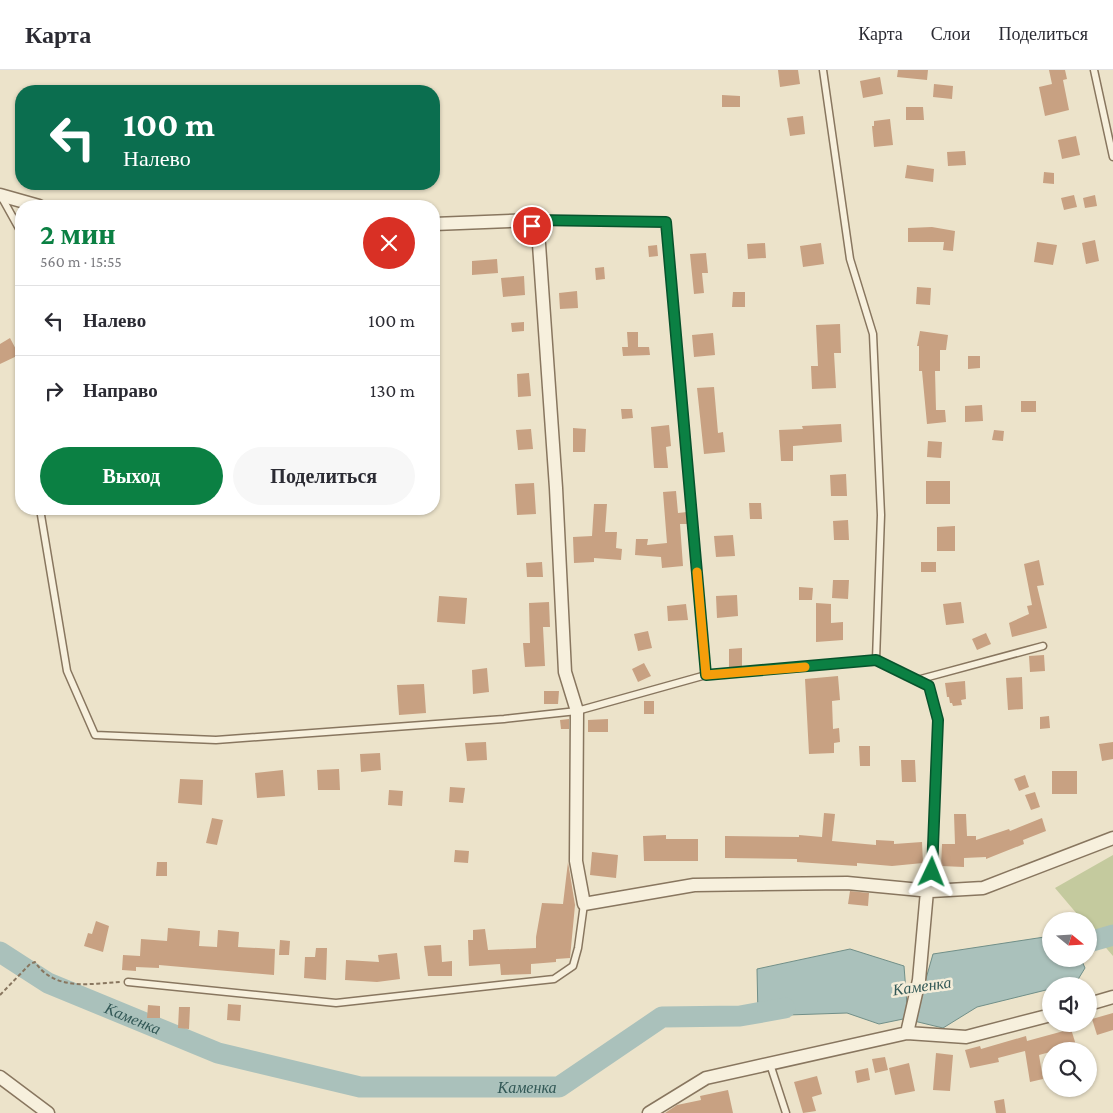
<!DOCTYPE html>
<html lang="ru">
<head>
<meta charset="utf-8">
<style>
  :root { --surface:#fff; --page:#f7f7f7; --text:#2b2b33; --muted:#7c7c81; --line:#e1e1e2; --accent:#0b8043 }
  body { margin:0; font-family:"Crimson Pro",serif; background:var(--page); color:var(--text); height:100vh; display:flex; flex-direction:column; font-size:19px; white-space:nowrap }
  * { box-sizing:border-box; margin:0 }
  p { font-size:16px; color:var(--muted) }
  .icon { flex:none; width:28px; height:28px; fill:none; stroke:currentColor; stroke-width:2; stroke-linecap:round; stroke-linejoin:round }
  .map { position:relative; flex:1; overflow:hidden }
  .panel { position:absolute; left:15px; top:130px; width:425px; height:315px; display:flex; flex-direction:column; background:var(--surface); border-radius:20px; box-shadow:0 1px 4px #0004 }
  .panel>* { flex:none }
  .hud { position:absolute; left:15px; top:15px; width:425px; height:105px; border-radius:20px; box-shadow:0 1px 4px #0004; background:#0b6e4f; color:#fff; overflow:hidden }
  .needle { width:32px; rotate:108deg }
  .buttons { position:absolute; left:1042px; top:842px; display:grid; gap:10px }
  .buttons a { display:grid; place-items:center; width:55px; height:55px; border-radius:50%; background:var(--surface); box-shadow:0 1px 4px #0004; font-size:25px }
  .pin { position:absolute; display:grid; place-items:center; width:42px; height:42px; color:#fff; margin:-21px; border:2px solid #fff; border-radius:50%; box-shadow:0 1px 5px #0007 }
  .me { position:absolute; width:55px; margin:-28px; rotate:2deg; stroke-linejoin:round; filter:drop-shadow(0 0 4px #0008) }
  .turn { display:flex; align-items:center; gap:18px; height:105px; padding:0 25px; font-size:22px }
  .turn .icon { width:65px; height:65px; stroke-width:2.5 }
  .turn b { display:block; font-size:35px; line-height:42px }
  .round { display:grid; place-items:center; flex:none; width:52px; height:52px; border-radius:26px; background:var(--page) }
  .overview { display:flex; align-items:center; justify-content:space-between; height:85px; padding:0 25px }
  h1 { font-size:30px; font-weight:600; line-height:38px; color:var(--accent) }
  .button { display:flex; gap:10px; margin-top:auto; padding:10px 25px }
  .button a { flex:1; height:58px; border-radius:30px; background:var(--accent); color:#fff; font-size:20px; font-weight:600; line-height:58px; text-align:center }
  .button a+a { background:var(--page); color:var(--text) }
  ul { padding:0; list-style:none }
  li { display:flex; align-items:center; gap:15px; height:70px; padding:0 25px; border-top:1px solid var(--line) }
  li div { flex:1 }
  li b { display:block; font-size:19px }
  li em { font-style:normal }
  header { display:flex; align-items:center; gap:30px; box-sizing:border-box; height:70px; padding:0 25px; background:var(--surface); border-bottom:1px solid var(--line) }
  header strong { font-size:24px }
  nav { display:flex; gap:28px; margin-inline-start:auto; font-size:18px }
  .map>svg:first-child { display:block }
</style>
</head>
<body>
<header>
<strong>Карта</strong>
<nav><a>Карта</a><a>Слои</a><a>Поделиться</a></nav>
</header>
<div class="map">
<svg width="1113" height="1043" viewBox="0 0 1113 1043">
  <rect width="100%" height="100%" fill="#ece3ca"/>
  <path fill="#c4ca9e" d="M1113 785V886L1089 858V851H1083L1055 818Z"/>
  <path fill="#aac1bb" stroke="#718f88" d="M1051 866V889H1081L1085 898 1074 916H1051V921L1046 920 977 937 943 958 914 951 933 884Z
    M850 879 904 896 908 948 879 954 847 943 758 946 757 899Z"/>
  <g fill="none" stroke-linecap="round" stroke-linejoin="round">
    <g stroke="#aac1bb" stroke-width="21">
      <path d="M1089 872 1113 865"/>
      <path id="s1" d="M0 882 48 913 218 983 360 1017H559L662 947 740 946 785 938"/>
    </g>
  </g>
  <path fill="#c8a182" d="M778 0H798L800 14 780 17Z
    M898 0H928L927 10 897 7Z
    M1049 0H1065L1067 9 1063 10 1069 40 1045 46 1039 17 1052 14Z
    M880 7 883 24 863 28 860 11Z
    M934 14 953 16 952 29 933 27Z
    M722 25 740 26V37H722Z
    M906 37H923L924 50H906Z
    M803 46 805 64 790 66 787 48Z
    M890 49 893 75 874 77 872 56H874V51Z
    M1076 66 1080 85 1062 89 1058 70Z
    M965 81 966 95 948 96 947 82Z
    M907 95 934 99 933 112 905 108Z
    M1044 102 1054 103V114L1043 113Z
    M1074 125 1077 137 1064 140 1061 128Z
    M1095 125 1097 136 1085 138 1083 128Z
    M932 157 955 161 953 181 943 180 944 172H908V158Z
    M1095 170 1099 191 1086 194 1082 173Z
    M1037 172 1057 175 1053 195 1034 192Z
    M765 173 766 188 748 189 747 174Z
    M821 173 824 194 803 197 800 176Z
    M657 175 658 186 649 187 648 176Z
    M706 183 708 203H702L704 223 694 224 690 184Z
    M497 189 498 203 472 205V191Z
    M604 197 605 209 596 210 595 198Z
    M524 206 525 225 503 227 501 208Z
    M917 217 931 218 930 235 916 234Z
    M577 221 578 238 560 239 559 223Z
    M733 222H745V237H732Z
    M524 252V261L512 262 511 253Z
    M840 254 841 283H834L836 318 812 319 811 296H818L816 255Z
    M920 261 948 265 946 280H940V301H935L936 340H945L946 352 927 354 922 301H919V276H917Z
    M627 262H638V277H649L650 285 623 286 622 277H628Z
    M713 263 715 285 694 287 692 265Z
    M10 268 19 285 0 294V274Z
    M968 286H980V298L968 299Z
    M529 303 531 326 518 327 517 304Z
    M714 317 718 363 723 362 725 382 704 384 697 318Z
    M1021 331H1036V342H1021Z
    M982 335 983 351 965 352V336Z
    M621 339H632L633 348 622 349Z
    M841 354 842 372 793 376V391H781L779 360 803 359 802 356Z
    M669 355 671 376 666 377 668 398H654L651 357Z
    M573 358 586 359 585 382H573Z
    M531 359 533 379 518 380 516 360Z
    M994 360 1004 361 1003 371 992 370Z
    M928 371 942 372 941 388 927 387Z
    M846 404 847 426H831L830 405Z
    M926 411H950V434H926Z
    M534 413 536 444 517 445 515 414Z
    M676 421 678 443 687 442 688 454H680L683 496 662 498 661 487 635 485 636 469H648L647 475 667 473 663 422Z
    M749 433H761L762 449H750Z
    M594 434H607L605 462H617L616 478 622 479 621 490 594 488V492L574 493 573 467 592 466Z
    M848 450 849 470H834L833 451Z
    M955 456V481H937V457Z
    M733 465 735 486 716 487 714 466Z
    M1039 490 1044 515 1037 516 1047 558 1012 567 1009 553 1029 544 1027 536 1032 535 1024 494Z
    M542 492 543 507H527L526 493Z
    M921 492H936V502H921Z
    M833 510H849L848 529 832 528Z
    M799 517 813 518 812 530H799Z
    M737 525 738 546 717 548 716 526Z
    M439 526 467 528 465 554 437 552Z
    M549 532 550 557H543L545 596 525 597 523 573H530L529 533Z
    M961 532 964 553 946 555 943 534Z
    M816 533 831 534V553L843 552V570L816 572Z
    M686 534 688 550 668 551 667 536Z
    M648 561 652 578 638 581 634 564Z
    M986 563 991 574 977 580 972 569Z
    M742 578V597L729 598V579Z
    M1044 585 1045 601 1030 602 1029 586Z
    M644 593 651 606 638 612 632 599Z
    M487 598 489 622 473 624 472 600Z
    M838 606 840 630 832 631 833 659 839 658 840 672 834 673V683L809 684 805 609Z
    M1022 607 1023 639 1008 640 1006 608Z
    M965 611 966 629 961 630 962 635 953 636 952 633H950L949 627H947L945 613Z
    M424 614 426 643 399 645 397 615Z
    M544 621H559L558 634H544Z
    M644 631H654V644H644Z
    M1049 646 1050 658 1040 659V647Z
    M569 649V659H561L560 650Z
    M608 649V662H588V650Z
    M486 672 487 690 467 691 465 673Z
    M1113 672V689L1102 691 1099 674Z
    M859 676H870V696H860Z
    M380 683 381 700 361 702 360 684Z
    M901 690H915L916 712H902Z
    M339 699 340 720H318L317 700Z
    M283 700 285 726 257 728 255 703Z
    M1052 701H1077V724H1052Z
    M1025 705 1029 717 1019 721 1014 709Z
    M180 709 203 710 202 735 178 733Z
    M450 717 465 718 463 733 449 732Z
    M389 720 403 721 402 736 388 735Z
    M1035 722 1040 737 1031 740 1025 725Z
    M824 743 835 744 832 771 876 775V770L894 771V774L922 772 923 793 892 796 857 793V796L797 792V789L725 788V766L799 767V765L822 767Z
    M954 744H966L967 766H976V770L1009 759 1010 761 1042 748 1046 761 1023 770 1024 774 986 789V787L964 788V797L941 796 942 774H955Z
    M212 748 223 750 217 775 206 773Z
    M666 765V769H698V791H644L643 766Z
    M455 780 469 781 468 793 454 792Z
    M592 782 618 785 616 808 590 805Z
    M157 792H167V806H156Z
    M568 792 575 835 570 888 556 889V892L531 894V904L501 905 500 894 469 896 468 870H473V860L485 859 488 880 536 878V867L542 833 563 834Z
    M850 821 869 823 868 836 848 834Z
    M96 851 109 856 103 882 84 876 88 863 92 864Z
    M168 858 200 861 199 876 217 877 218 860 239 862 238 877 275 879 274 905 159 895V898L136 897V901L122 900 123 885 140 886 141 869 167 871Z
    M280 870 290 871 289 885H279Z
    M441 875 442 892 452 891V906H428L424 876Z
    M316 878H327L326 910 304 908 305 887H315Z
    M397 883 400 909 377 912 345 910 346 890 379 892 378 885Z
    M228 934 241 935 240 951 227 950Z
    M148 935 160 936V948H147Z
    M179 937H190L189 959 178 958Z
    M1113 943V960L1097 965 1092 949Z
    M1071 959 1076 975 1039 985 1043 1009 1030 1012 1025 981 998 988 999 992 970 998 965 980 980 976 981 979 1026 966 1027 971Z
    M936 983 953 985 950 1021 933 1020Z
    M885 987 888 1000 875 1003 872 989Z
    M909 993 915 1021 895 1025 889 998Z
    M868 998 870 1010 857 1013 855 1001Z
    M817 1006 822 1024 812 1027 816 1041 803 1043 794 1012Z
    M728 1020 733 1043H665L677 1035 701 1030 700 1026Z
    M1004 1029 1006 1043H996L994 1031Z"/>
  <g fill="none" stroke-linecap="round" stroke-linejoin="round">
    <defs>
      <path id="lane" d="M823 0 850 189 873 264 881 445 876 590
        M1094 0 1113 87
        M1 126 21 162
        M534 150 666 152 706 605
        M40 439 67 601 95 665 216 670 504 649 577 641 706 605 876 590 929 616 938 650 931 821
        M917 610 1043 576
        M128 912 336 933 554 909 573 896 578 878 584 834
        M770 994 786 1043"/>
      <path id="street" d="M0 125 39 136
        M434 154 534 150 532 156 539 174 556 418 565 602 577 641 576 791 584 834 694 815 847 813 931 821 983 818 1113 768
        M1089 934 1113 927
        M907 963 919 910 927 821
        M0 1007 48 1043
        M649 1043 706 1008 907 963 966 967 1051 945"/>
    </defs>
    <use href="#lane" stroke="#88765f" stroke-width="9"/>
    <use href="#street" stroke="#88765f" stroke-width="15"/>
    <path stroke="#88765f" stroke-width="2" stroke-dasharray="4 2.5" stroke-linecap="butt" d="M0 925 30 894 35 892C54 921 90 914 120 912"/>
    <use href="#lane" stroke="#f7f0dd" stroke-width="6"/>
    <use href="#street" stroke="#f7f0dd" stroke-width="12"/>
  </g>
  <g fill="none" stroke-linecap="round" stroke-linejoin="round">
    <defs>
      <path id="route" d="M532 156 534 150 666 152 706 605 876 590 929 616 938 650 932 802"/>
    </defs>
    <use href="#route" stroke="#07532c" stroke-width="12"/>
    <use href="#route" stroke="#0b8043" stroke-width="9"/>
    <path stroke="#f59e0b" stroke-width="9" d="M697 502 706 605 805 597"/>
  </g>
  <g text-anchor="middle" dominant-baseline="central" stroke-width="5" stroke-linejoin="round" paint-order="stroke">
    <g font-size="16" font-style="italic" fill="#325856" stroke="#f4edd9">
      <text transform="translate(922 916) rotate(-8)">Каменка</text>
      <text stroke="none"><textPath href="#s1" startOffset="149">Каменка</textPath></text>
      <text stroke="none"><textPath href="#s1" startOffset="554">Каменка</textPath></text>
    </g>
  </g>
</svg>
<div class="buttons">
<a><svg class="needle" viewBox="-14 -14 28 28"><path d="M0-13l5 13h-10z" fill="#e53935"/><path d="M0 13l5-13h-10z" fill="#7c7c81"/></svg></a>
<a><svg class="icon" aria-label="sound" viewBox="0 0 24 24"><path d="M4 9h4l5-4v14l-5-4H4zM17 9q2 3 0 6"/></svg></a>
<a><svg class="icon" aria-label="search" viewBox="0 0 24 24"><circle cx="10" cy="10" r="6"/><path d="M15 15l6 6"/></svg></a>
</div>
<div class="pin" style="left:532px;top:156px;background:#d93025"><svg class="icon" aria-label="arrive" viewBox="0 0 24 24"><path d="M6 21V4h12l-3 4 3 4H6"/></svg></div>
<svg class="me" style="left:932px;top:802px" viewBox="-20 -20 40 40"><path d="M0-17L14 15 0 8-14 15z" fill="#0b8043" stroke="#fff" stroke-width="4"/></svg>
<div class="hud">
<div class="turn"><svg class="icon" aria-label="left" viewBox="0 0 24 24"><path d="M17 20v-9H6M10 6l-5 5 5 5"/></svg><div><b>100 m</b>Налево</div></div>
</div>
<section class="panel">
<div class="overview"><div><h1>2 мин</h1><p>560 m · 15:55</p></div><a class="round" style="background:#d93025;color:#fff"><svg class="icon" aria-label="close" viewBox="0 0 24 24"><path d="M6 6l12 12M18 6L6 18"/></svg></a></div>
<ul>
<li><svg class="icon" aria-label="left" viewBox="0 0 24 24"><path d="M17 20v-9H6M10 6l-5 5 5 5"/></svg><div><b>Налево</b></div><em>100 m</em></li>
<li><svg class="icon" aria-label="right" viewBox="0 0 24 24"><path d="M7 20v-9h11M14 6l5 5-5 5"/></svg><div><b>Направо</b></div><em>130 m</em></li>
</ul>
<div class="button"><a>Выход</a><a>Поделиться</a></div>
</section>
</div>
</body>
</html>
